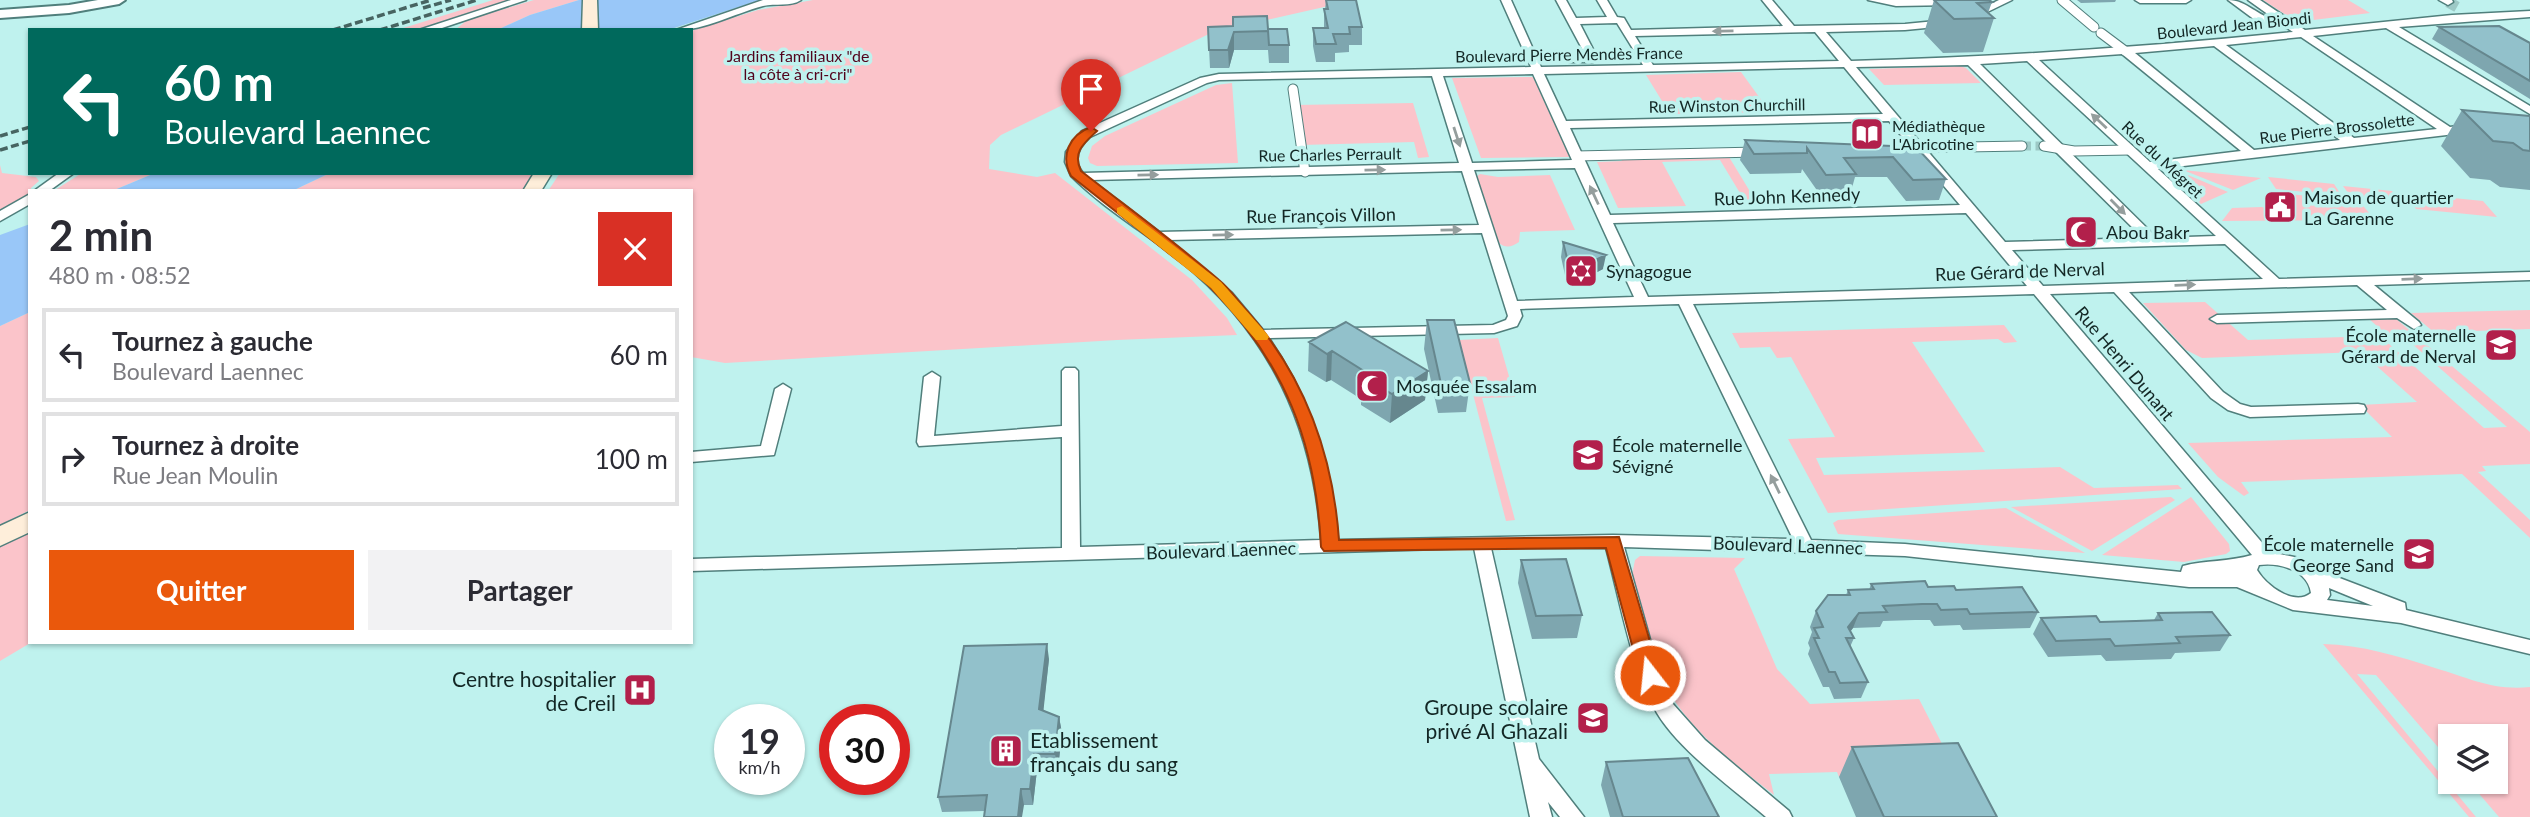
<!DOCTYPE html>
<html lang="fr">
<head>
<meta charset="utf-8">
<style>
  :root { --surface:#fff; --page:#f2f2f3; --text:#2b2b33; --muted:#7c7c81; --line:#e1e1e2; --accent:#ea580c }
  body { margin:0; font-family:Lato,sans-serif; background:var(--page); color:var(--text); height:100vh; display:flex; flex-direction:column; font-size:26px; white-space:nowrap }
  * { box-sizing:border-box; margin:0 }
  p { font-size:23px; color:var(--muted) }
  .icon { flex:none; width:38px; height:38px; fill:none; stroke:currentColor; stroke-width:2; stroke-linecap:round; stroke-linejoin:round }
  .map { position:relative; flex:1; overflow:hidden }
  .drawer { position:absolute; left:28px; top:189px; width:665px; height:455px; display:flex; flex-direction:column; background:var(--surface); border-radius:0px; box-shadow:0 2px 5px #0004 }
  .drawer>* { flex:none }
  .hud { position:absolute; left:28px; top:28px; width:665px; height:147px; border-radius:0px; box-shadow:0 2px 5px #0004; background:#00695c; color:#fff; overflow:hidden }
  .fabs { position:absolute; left:2438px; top:724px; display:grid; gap:14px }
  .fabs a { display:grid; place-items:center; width:70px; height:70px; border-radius:0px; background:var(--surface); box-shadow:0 2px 5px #0004; font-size:35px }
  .speed { position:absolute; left:714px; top:704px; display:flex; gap:14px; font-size:35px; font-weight:700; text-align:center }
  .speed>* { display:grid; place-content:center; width:91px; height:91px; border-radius:50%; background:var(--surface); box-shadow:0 2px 5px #0004; line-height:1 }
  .speed small { font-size:18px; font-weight:400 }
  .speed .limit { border:10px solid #d22; background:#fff; color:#111 }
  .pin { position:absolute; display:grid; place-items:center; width:60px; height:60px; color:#fff; margin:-72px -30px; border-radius:50% 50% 50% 0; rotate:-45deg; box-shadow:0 0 7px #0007 }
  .pin .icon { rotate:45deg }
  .me { position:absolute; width:77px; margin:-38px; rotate:344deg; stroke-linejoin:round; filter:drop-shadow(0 0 5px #0008) }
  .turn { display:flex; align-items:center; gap:24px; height:147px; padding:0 21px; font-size:32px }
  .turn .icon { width:91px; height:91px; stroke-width:2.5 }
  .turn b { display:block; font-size:49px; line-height:60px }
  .round { display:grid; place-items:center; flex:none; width:74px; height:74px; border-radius:0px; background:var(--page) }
  .summary { display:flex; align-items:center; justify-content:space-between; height:119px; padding:0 21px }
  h1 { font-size:42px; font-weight:700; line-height:52px }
  .cta { display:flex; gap:14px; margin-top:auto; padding:14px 21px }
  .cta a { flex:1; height:80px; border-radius:0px; background:var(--accent); color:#fff; font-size:28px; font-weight:700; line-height:80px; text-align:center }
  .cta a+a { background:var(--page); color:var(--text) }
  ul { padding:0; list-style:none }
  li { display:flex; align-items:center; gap:21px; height:94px; margin:0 14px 10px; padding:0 7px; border:4px solid var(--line); border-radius:0px }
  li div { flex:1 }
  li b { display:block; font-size:26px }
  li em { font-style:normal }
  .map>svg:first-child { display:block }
</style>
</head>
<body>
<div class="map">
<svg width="2530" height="817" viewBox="0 0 2530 817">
  <rect width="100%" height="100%" fill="#bff2ee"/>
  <path fill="#fbc4ca" d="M493 0H509L415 30H397Z
    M534 0H579L530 15 497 30H455L467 20Z
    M813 0H1355L1213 32 1001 135 990 145 989 169 1037 177 1055 173 1192 280 1227 318 1237 335 1117 340 725 363 691 357V191H548L560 173H691V31L758 10Z
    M2263 0H2348L2370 13 2297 22Z
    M1960 66 1966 68 1981 83 1884 85 1869 69Z
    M1741 72 1770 112 1670 114 1646 75Z
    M1533 77 1570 157 1481 158 1452 78Z
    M1232 83 1238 163 1097 166 1090 163 1088 158 1092 146 1105 136 1216 85Z
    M1413 103 1429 157 1418 158 1414 142 1301 145 1295 105Z
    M1726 152 1757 203H1746L1720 160 1662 162 1686 206 1618 208 1597 162 1622 161 1619 155Z
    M0 165 2 173 36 177 39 181 31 188 30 194 0 214Z
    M2183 170 2261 178 2233 190Z
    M82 173H155L112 191 55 190Z
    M330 173H536L523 191H292Z
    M1480 174 1498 177 1550 175 1575 230 1520 232 1519 242C1512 247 1505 249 1498 242L1476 177Z
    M2170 175H2188L2228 192 2201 204Z
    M2268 177 2334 184 2342 196 2276 189Z
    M2343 186 2392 191 2401 202 2351 197Z
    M2279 193 2359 201 2370 214 2388 220 2222 221 2232 208 2262 207 2287 215 2294 206 2274 199Z
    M2404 193 2483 201 2497 217 2416 209Z
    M2205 302 2248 340 2380 336 2484 428 2507 427 2402 335 2388 336 2368 318H2395L2530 432V464L2482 466 2486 471 2478 472 2530 520V538L2462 474 2241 482 2249 493 2244 496 2218 477 2188 443 2392 437 2360 405 2417 402 2361 352 2202 358 2186 350 2143 303Z
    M2530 310V329L2446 332 2451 337 2441 338 2411 313Z
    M30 312V510L0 525V326Z
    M2004 325 2017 342 2004 343 1998 339 1912 342 1985 452 1816 458 1824 475 2060 467 2094 488 2178 485 2182 489 1828 513 1788 439 1835 437 1791 357 1777 358 1770 347 1740 348 1732 333Z
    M1498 338 1515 397 1482 398 1515 520 1506 521 1459 340Z
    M2171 497 2175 500 2092 551 2011 507Z
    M2191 497 2229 544 2230 551 2226 554 2184 562 2102 555Z
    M2006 508 2085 553 1838 534 1833 523 1838 520Z
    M30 531V642H32L0 661V547Z
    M1640 556 1745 558 1734 569 1777 669 1810 704 1919 699 1957 773 1839 777 1837 772 1769 774 1774 795C1738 766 1693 734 1670 693 1651 658 1643 613 1632 575L1635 560Z
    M2323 644C2362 645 2398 656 2435 668 2469 678 2494 691 2530 687V817H2499L2469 782H2496V737H2450V761L2376 675 2357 674 2476 817H2469Z"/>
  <path fill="#99c7f8" d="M579 0H760L668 30H497L530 15Z
    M155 173H330L292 191H112Z
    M30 224V312L0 326V235Z"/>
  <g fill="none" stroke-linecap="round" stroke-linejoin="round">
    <path stroke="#9dc9c6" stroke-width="9" stroke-dasharray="9 4.5" stroke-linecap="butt" d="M2022 146H2044"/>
    <path stroke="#9dc9c6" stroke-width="11" stroke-dasharray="11 6" stroke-linecap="butt" d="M2448 2 2457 7"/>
    <defs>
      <path id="pedestrian" d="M2062 0 2094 27
        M2101 33 2125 51
        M1293 89 1305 172
        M2044 146 2074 151 2130 150
        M1909 148 2022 146
        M1576 156 1758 152"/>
      <path id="minor" d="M511 0H526L436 30H419Z
        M763 0H801C791 7 775 3 763 6 733 14 706 30 676 30Z
        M1501 0H1511L1541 67 1643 65 1617 23 1580 24 1598 59 1593 62H1569V58L1586 56 1556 0H1566L1576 18 1607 17 1597 0H1607L1617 17 1624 18 1631 30 1783 26 1762 0H1772L1794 26 1905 24 1946 20 1951 23 1946 26 1905 30 1826 32 1851 61C1999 57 2146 47 2293 32L2287 28 2259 23 2228 0C2247 0 2258 17 2276 20L2248 0H2260L2305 30 2452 15 2530 11V17L2399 27 2530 106V114L2386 28 2313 36 2450 127 2472 124 2478 128 2472 132 2158 169 2279 279 2530 272V280L2374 285 2419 322 2421 325 2414 329 2397 318 2217 323 2210 319 2217 315 2387 310 2357 285 2129 292 2223 392 2240 404 2251 407 2358 404 2364 405 2366 409 2364 413 2250 417 2228 410 2211 398 2114 292 2050 294 2270 552 2299 558 2316 569 2405 603 2406 610 2530 640V654L2401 623 2293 610 2237 587H2189L1905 556 1624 547 1660 675 1673 704 1705 740 1789 811 1792 817H1766C1732 788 1679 750 1657 713 1632 671 1619 596 1606 548H1491L1539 759 1584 817H1560L1548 802 1552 817H1530L1474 548 691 571V559L1062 548V437L919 446 917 442 924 377 932 372 940 377 934 436 1062 426V371L1065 368H1075L1078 371 1080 547 1321 540C1313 426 1270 333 1179 260 1144 232 1103 208 1071 176L1065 162 1066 152 1082 131 1200 78 1219 74 1531 67ZM1815 32 1839 61 1653 65 1635 36ZM2301 37 2437 129 2354 138 2226 45ZM2214 46 2340 140 2254 150 2135 53ZM2122 54 2241 151 2150 162 2039 60ZM2027 61 2216 236 2157 238 1980 64ZM1968 65 2143 238 2005 242 1856 67ZM1844 67 1883 114 1566 121 1544 74ZM1533 74 1572 160 1472 163 1443 76ZM1432 76 1459 163 1083 173C1072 160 1079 147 1090 137L1207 83 1219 80ZM1889 121 1960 205 1610 215 1570 128ZM1575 168 1634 297 1517 301 1474 170ZM1462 171 1479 225 1159 232 1091 180ZM1966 213 2027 286 1648 297 1613 223ZM1482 233 1508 316 1506 320 1493 325 1263 330 1232 293 1169 240ZM2225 244 2263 279 2043 286 2012 250ZM2034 294 2252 555C2229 562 2205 560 2183 566L2181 572 1905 544 1811 540 1693 304ZM1679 304 1793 539 1613 535 1338 540C1332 466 1311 399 1269 338L1494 333 1517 326 1522 316 1520 309ZM2259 565C2279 562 2308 570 2311 593 2294 607 2266 585 2257 570ZM2329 588 2373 606 2327 600 2330 595Z
        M1868 0H1958L1959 2 1954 5 1896 6Z
        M1999 0H2012L1975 18 1966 16Z
        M2135 0H2191L2186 3H2140Z
        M2439 0H2452L2453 2 2448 5Z
        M59 173H74L49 191H34Z
        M30 194V204L0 221V211Z
        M783 384 791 389 774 455 691 462V452L761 446 775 389Z"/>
      <path id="tertiary" d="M98 0H125L119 4 69 13 0 18V10L69 5Z"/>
      <path id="secondary" d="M583 0H597L598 30H582Z
        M534 173H552L541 191H523Z
        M30 512V532L0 546V526Z"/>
    </defs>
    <use href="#pedestrian" stroke="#507f7c" stroke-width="11"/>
    <use href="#minor" stroke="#507f7c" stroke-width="3"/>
    <use href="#tertiary" stroke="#507f7c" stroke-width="4"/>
    <use href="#secondary" stroke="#507f7c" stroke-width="3"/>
    <use href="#pedestrian" stroke="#fff" stroke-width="9"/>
    <use href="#minor" fill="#fff" fill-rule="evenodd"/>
    <use href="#tertiary" fill="#fff" fill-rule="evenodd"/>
    <use href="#secondary" fill="#feeeda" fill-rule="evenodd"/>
    <path stroke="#476461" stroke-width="3.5" stroke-dasharray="8 3.5" stroke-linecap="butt" d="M423 8 451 0
      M333 30 431 0
      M380 30 477 0
      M0 136 30 127
      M0 150 30 141"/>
  </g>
  <path fill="#7ea6af" d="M1326 0 1362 27V45H1349V52L1335 53V62H1316L1313 46V28H1324V9H1325Z
    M1934 0 1992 2 1988 13 1994 18 1983 52 1943 53 1924 33Z
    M2077 0H2116L2115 2 2081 3Z
    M1233 26 1268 29 1289 45V63H1269L1268 50H1234L1229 68H1210L1208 27Z
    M2439 27 2530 43V99L2432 39Z
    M2462 110 2530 116V190L2500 187 2490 180 2470 178 2441 146Z
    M1745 140 1916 147 1946 179 1939 200 1906 201 1887 177H1855L1850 195 1821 196 1802 169 1801 173 1750 174 1740 160Z
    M1563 242 1603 269 1582 280 1580 278 1567 284 1561 257Z
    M1427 320 1470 383 1466 412 1438 413 1424 349Z
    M1309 342 1428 371 1425 400 1390 423 1361 405V399L1331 380 1326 382 1308 371Z
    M1521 560 1582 615 1577 638 1532 639 1518 583Z
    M1871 584 1956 590 2038 612 2030 628 1963 630 1960 625 1934 626 1930 620H1915L1883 621 1880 627 1853 628 1850 631 1854 638 1850 647 1868 682 1861 698 1834 699 1829 687H1823L1808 654 1810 648 1808 643 1812 632 1810 627 1816 611 1846 595 1848 590H1869Z
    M2158 613 2230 635 2220 651 2175 653 2171 659 2106 661 2101 655 2048 657 2033 634 2041 618 2100 622 2154 620Z
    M1049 659 1043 710 1059 717 1062 733 1058 769 1037 770 1033 805H1024L985 811 942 812 938 797Z
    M1852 747 1997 817H1856L1839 777Z
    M1606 762 1719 817H1610L1601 785Z"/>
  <path fill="#66878e" d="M1234 32V50L1229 68 1228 50Z
    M1606 255 1603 269 1582 280 1585 265Z
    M1582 264 1580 278 1567 284 1570 270Z
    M1332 351 1331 380 1326 382 1327 354Z
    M1428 371 1425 400 1390 423 1392 394Z
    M1859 613 1853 628 1842 643 1848 627Z
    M1047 644 1049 659 1042 724 1039 709Z
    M1059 717 1062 733 1058 769 1055 754Z
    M1034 754 1037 770 1033 805 1030 789Z
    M1021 789 1024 805 1022 817H1018Z"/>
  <path fill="#92c1cb" stroke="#66878e" stroke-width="2" d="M1326 0H1356L1362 27H1349L1350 34H1333L1336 44H1316L1313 28H1328L1324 9H1328Z
    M1934 0H1989L1992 2 1977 3 1994 18 1954 19Z
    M1267 16 1268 29H1287L1289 45H1269L1268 31 1234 32 1228 50H1209L1208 27 1233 26V17Z
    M2499 26 2530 43V81L2439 27Z
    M2462 110 2530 116V151L2523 150 2513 143 2493 141Z
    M1745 140 1916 147 1946 179 1913 180 1893 157 1844 158 1856 174 1826 175 1807 148V153L1754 154Z
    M1563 242 1606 255 1585 265 1582 264 1570 270Z
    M1427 320H1454L1470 383 1441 384Z
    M1346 322 1428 371 1392 394 1362 376 1367 373 1332 351 1327 354 1309 342Z
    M1566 559 1582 615 1536 616 1521 560Z
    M1925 581 1928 587 1954 586 1956 590 2022 587 2038 612 1970 614 1967 609 1941 610 1937 604H1922L1883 606 1887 612 1859 613 1848 627 1854 638H1846L1868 682 1840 683 1835 672H1829L1814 638H1819L1814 628 1823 627 1816 611 1828 595H1850L1848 590 1874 589 1871 584Z
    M2212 612 2230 635 2176 637 2180 643 2115 646 2110 639 2056 641 2041 618 2096 616 2100 622 2136 621 2162 620 2158 613Z
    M1047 644 1039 709 1059 717 1055 754H1034L1030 789H1021L1018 817H984L987 795 938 797 964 646Z
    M1958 743 1997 817H1884L1852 747Z
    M1688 758 1719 817H1623L1606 762Z"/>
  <defs><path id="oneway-solid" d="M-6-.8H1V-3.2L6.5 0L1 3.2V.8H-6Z" transform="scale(1.75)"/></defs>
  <g fill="#959e9d">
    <use href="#oneway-solid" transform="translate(1723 31) rotate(179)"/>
    <use href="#oneway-solid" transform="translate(2099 121) rotate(-137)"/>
    <use href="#oneway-solid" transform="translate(1457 137) rotate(72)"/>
    <use href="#oneway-solid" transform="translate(1375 170) rotate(-1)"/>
    <use href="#oneway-solid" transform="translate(1148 175) rotate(-1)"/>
    <use href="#oneway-solid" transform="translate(1594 195) rotate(-115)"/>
    <use href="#oneway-solid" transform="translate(2118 207) rotate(45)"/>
    <use href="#oneway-solid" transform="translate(1451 230) rotate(-1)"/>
    <use href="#oneway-solid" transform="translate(1223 235) rotate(-1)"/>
    <use href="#oneway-solid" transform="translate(2412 279) rotate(-2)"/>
    <use href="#oneway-solid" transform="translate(2185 285) rotate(-2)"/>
    <use href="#oneway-solid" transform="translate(1775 484) rotate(-116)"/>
  </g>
  <path fill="#ea580c" stroke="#983908" stroke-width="2" d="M1091 127 1097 131C1084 143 1072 152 1081 171 1127 207 1175 242 1219 280 1230 289 1238 301 1248 312 1305 377 1333 455 1339 540L1619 537 1660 675 1657 681 1650 683 1643 681 1640 675 1606 548 1324 551 1321 547C1316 444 1285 363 1212 289 1199 275 1182 264 1167 252 1135 227 1103 201 1071 176 1060 156 1069 135 1091 127Z"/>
  <path fill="#f59e0b" d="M1122 206 1221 282 1267 334 1269 337 1267 340H1256L1211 288 1117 213V208Z"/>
  <defs>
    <symbol id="library-square" viewBox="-11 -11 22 22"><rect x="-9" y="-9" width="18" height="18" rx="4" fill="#b2204b" stroke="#bff2ee"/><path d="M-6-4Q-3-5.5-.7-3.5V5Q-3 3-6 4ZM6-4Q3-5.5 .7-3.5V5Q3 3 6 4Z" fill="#fff"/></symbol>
    <symbol id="civic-square" viewBox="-11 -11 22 22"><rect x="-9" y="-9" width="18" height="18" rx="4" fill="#b2204b" stroke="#bff2ee"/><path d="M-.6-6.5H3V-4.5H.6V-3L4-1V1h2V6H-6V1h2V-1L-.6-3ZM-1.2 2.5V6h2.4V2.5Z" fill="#fff"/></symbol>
    <symbol id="mosque-square" viewBox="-11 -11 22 22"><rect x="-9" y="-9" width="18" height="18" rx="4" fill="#b2204b" stroke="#bff2ee"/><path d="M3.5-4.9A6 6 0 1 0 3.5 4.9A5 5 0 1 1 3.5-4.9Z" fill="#fff"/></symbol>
    <symbol id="synagogue-square" viewBox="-11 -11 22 22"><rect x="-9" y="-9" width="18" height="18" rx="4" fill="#b2204b" stroke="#bff2ee"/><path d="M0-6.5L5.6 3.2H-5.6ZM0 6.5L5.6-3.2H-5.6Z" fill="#fff"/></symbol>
    <symbol id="school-square" viewBox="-11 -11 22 22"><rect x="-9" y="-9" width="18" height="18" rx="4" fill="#b2204b" stroke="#bff2ee"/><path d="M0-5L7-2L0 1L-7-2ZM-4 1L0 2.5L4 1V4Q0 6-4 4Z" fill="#fff"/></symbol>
    <symbol id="hospital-square" viewBox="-11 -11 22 22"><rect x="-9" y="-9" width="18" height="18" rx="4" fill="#b2204b" stroke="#bff2ee"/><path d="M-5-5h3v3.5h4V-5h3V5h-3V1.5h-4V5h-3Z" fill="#fff"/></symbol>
    <symbol id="building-square" viewBox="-11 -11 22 22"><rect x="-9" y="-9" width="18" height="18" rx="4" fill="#b2204b" stroke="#bff2ee"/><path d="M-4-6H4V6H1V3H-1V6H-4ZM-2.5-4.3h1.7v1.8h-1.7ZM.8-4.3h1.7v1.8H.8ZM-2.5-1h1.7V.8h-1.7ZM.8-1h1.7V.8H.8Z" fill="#fff"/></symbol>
  </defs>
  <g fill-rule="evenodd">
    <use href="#library-square" x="1848" y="115" width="38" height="38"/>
    <use href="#civic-square" x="2261" y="188" width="38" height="38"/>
    <use href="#mosque-square" x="2062" y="213" width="38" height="38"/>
    <use href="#synagogue-square" x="1562" y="252" width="38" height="38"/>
    <use href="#school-square" x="2482" y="326" width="38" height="38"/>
    <use href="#mosque-square" x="1353" y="367" width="38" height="38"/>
    <use href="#school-square" x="1569" y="436" width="38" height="38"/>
    <use href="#school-square" x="2400" y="535" width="38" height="38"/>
    <use href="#hospital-square" x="621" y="671" width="38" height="38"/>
    <use href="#school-square" x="1574" y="699" width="38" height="38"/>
    <use href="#building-square" x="987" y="732" width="38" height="38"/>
  </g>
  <g text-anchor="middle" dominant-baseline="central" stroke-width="7" stroke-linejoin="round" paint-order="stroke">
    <g font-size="16" fill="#132725" stroke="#bff2ee">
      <text transform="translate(2234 25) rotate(-6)">Boulevard Jean Biondi</text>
      <text transform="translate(1569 54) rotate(-1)">Boulevard Pierre Mendès France</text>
      <text transform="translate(1727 105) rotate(-1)">Rue Winston Churchill</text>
      <text transform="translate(2337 128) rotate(-7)">Rue Pierre Brossolette</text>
      <text transform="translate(1330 154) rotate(-1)">Rue Charles Perrault</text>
      <text transform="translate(2163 159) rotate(43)">Rue du Mégret</text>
    </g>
    <g font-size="16" fill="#52031c" stroke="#bff2ee">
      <text x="798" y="55">Jardins familiaux "de<tspan x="798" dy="18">la côte à cri-cri"</tspan></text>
    </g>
    <g font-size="16" fill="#132725" stroke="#bff2ee" text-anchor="start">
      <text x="1892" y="125">Médiathèque<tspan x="1892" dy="18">L'Abricotine</tspan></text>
    </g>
    <g font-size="18" fill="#132725" stroke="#bff2ee">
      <text transform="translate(1787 196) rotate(-2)">Rue John Kennedy</text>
      <text transform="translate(1321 215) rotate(-1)">Rue François Villon</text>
      <text transform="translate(2020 271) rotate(-2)">Rue Gérard de Nerval</text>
      <text transform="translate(2125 363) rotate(50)">Rue Henri Dunant</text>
      <text transform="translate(1788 545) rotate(2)">Boulevard Laennec</text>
      <text transform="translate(1221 550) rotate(-2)">Boulevard Laennec</text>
    </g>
    <g font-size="18" fill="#132725" stroke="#bff2ee" text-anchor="start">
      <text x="2304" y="197">Maison de quartier<tspan x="2304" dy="21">La Garenne</tspan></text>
      <text x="2106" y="232">Abou Bakr</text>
      <text x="1606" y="271">Synagogue</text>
      <text x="2476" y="335" text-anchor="end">École maternelle<tspan x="2476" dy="21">Gérard de Nerval</tspan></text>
      <text x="1396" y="386">Mosquée Essalam</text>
      <text x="1612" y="445">École maternelle<tspan x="1612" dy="21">Sévigné</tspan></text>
      <text x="2394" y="544" text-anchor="end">École maternelle<tspan x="2394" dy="21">George Sand</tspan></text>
    </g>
    <g font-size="21" fill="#132725" stroke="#bff2ee" text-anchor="end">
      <text x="616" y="678">Centre hospitalier<tspan x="616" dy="24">de Creil</tspan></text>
      <text x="1568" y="706">Groupe scolaire<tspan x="1568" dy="24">privé Al Ghazali</tspan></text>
      <text x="1030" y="739" text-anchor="start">Etablissement<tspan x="1030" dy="24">français du sang</tspan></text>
    </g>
  </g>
</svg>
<div class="fabs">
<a><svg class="icon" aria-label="layers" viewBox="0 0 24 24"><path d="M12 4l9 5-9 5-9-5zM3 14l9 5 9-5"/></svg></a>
</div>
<div class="speed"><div>19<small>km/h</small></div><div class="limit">30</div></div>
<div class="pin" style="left:1091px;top:131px;background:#d93025"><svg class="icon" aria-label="arrive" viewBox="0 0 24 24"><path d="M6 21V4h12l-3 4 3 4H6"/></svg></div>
<svg class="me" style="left:1650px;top:675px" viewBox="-20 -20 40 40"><circle r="17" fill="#ea580c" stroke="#fff" stroke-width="3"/><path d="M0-11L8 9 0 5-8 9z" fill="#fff"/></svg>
<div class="hud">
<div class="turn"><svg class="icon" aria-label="left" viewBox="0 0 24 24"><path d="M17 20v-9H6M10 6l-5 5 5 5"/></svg><div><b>60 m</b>Boulevard Laennec</div></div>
</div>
<section class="drawer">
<div class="summary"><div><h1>2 min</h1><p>480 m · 08:52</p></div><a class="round" style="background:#d93025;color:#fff"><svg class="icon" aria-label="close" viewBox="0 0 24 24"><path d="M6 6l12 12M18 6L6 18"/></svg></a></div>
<ul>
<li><svg class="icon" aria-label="left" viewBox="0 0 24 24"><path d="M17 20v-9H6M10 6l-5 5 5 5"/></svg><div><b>Tournez à gauche</b><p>Boulevard Laennec</p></div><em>60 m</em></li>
<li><svg class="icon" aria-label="right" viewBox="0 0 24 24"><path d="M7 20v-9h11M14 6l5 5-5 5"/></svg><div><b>Tournez à droite</b><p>Rue Jean Moulin</p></div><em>100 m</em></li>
</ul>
<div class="cta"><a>Quitter</a><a>Partager</a></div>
</section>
</div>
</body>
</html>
